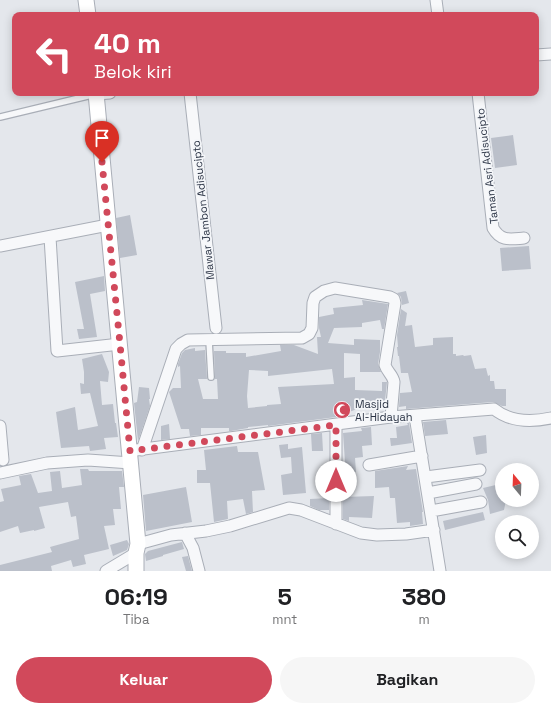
<!DOCTYPE html>
<html lang="id">
<head>
<meta charset="utf-8">
<style>
  :root { --surface:#fff; --page:#f6f6f6; --text:#202124; --muted:#757577; --accent:#d1495b }
  body { margin:0; font-family:"Space Grotesk",sans-serif; background:var(--page); color:var(--text); height:100vh; display:flex; flex-direction:column; font-size:15px; white-space:nowrap }
  * { box-sizing:border-box; margin:0 }
  p { font-size:13px; color:var(--muted) }
  .icon { flex:none; width:22px; height:22px; fill:none; stroke:currentColor; stroke-width:2; stroke-linecap:round; stroke-linejoin:round }
  .map { position:relative; height:571px; overflow:hidden }
  .panel { display:flex; flex-direction:column; background:var(--surface); flex:1 }
  .panel>* { flex:none }
  .banner { position:absolute; left:12px; top:12px; width:527px; height:84px; border-radius:8px; box-shadow:0 2px 10px #0003; background:#d1495b; color:#fff; overflow:hidden }
  .needle { width:26px; rotate:341deg }
  .buttons { position:absolute; left:495px; top:463px; display:grid; gap:8px }
  .buttons a { display:grid; place-items:center; width:44px; height:44px; border-radius:50%; background:var(--surface); box-shadow:0 2px 10px #0003; font-size:20px }
  .pin { position:absolute; display:grid; place-items:center; width:34px; height:34px; color:#fff; margin:-41px -17px; border-radius:50% 50% 50% 0; rotate:-45deg; box-shadow:0 0 4px #0007 }
  .pin .icon { rotate:45deg }
  .me { position:absolute; width:44px; margin:-22px; rotate:0deg; stroke-linejoin:round; filter:drop-shadow(0 0 3px #0008) }
  .turn { display:flex; align-items:center; gap:14px; height:84px; padding:0 16px; font-size:18px }
  .turn .icon { width:52px; height:52px; stroke-width:2.5 }
  .turn b { display:block; font-size:28px; line-height:34px }
  .eta { display:flex; justify-content:space-evenly; align-items:center; height:68px; text-align:center }
  .eta b { font-size:24px; font-weight:700; line-height:28px }
  .action { display:flex; gap:8px; margin-top:auto; padding:8px 16px }
  .action a { flex:1; height:46px; border-radius:24px; background:var(--accent); color:#fff; font-size:16px; font-weight:700; line-height:46px; text-align:center }
  .action a+a { background:var(--page); color:var(--text) }
  .map>svg:first-child { display:block }
</style>
</head>
<body>
<div class="map">
<svg width="551" height="571" viewBox="0 0 551 571">
  <rect width="100%" height="100%" fill="#e4e7ec"/>
  <path fill="#bbc0ca" fill-rule="evenodd" d="M513 135 517 165 495 168 491 138Z
    M130 215 137 255 120 258 116 218Z
    M529 246 531 269 502 271 500 248Z
    M104 276 105 291 90 294 97 337 79 339 77 329H84L75 282Z
    M406 291 409 303 402 305 401 297 397 293Z
    M362 300 388 304 384 329H382L380 320 362 323V327L334 328 328 343 354 345V339L380 340V352L378 364 381 372H360V354L344 353V378L355 377V390L382 391V382H387L385 401H373V403L336 417 268 426V425L248 427V428L231 431H229V428H201V435L190 436 189 429H181L169 392 173 388H181L180 366 178 367V364L182 353 185 350 195 348V351L205 350 207 379H198L203 399H218L217 379H215L214 351H226V353H246V357L281 351 280 345H294L318 354 317 337H321L319 328V317L334 314 333 308 363 305ZM332 369 334 384 278 387 281 404 267 405V406L248 408 247 396 249 370 268 371V376Z
    M401 309 407 313 405 326 412 325 415 347 433 345V338L453 337V354H456V356L463 355 464 356 471 355 475 369 486 368 488 376 490 375V381H494L495 389H506V406H502L493 402 406 409V406L399 407 400 393 412 392 408 373H401L399 356H398L397 347H398L397 335Z
    M102 354 109 372 108 382 100 381 102 405 113 404 115 423H116L118 437 104 438 106 449 90 451 89 446 61 448 56 412 75 407 78 430 98 426 90 393 81 394 80 383 84 384V372L82 359Z
    M139 387 149 388 150 399H149L150 406 138 441 134 403 137 402Z
    M446 420 448 434 425 436 423 422Z
    M407 423H409L412 443 391 446 390 438H397L396 427 408 425Z
    M169 424 170 439 161 440V426Z
    M371 427 372 445 362 446 363 457 355 458 356 472 344 473 343 462H345L343 433 362 431 361 428Z
    M322 433 323 451H312L311 434Z
    M486 435 487 453 476 455 473 437Z
    M288 444V449L302 447 306 493 283 495 281 475 292 473 291 457 281 458 279 445Z
    M237 446 238 452H258L265 490 252 491 253 512 246 514 243 499 227 501 228 519 214 522 210 483H197V470H206L204 450Z
    M408 466 406 470 416 469 423 512H422L423 524 410 526V522L397 523 395 498H390L389 487 375 488V471Z
    M80 469H88L89 471H122L124 487H119L121 509H113L115 525 104 526 109 549 84 555 86 564 73 567 71 560 51 566 52 571H0V565L52 552 50 547 79 539 76 516 71 517 68 502 39 507 45 528 34 531V530L20 533 18 526 0 532V502L4 501 1 489 21 485 19 476 31 474 38 493 52 491 50 472 60 471 62 488 82 485Z
    M500 484 502 500H506L504 510 490 514 488 500 483 488Z
    M186 487 192 522 146 531 143 495Z
    M374 496 372 518 349 517V521L343 519V497Z
    M329 498V510H319L310 506V499Z
    M483 512 485 520 445 530 443 521Z
    M127 540 129 544 127 550 113 556 110 545Z
    M182 542 184 549 163 555V556L146 561 145 554 148 551Z
    M188 556 192 571H186L182 557Z"/>
  <g fill="none" stroke-linecap="round" stroke-linejoin="round">
    <defs>
      <path id="lane" d="M0 117 96 94
        M209 340 211 377"/>
      <path id="street" d="M436 0 438 15
        M536 55 551 54
        M190 93 216 328
        M478 93 493 228C501 242 511 239 524 238
        M96 94 110 93
        M50 237 57 351 120 344
        M0 246 108 225
        M415 416 440 571
        M336 425V524
        M0 426 3 460
        M136 450 391 417 494 409C510 422 532 422 551 418
        M142 450 176 349 181 344 188 340 302 338 309 334 312 328 313 303 315 297 324 291 335 288 390 297 394 299 395 303 385 365C387 372 393 375 394 382L391 417
        M369 465 422 456
        M0 473 47 463 88 460 131 463
        M426 477 480 470
        M428 493 476 484
        M431 511 481 502
        M185 533 193 548 199 571
        M138 544 171 535 206 531 230 526 289 508 301 510 361 533 377 535 406 534 434 530
        M106 571 136 553"/>
      <path id="secondary" d="M86 0 88 15
        M96 93C109 244 125 394 138 544L136 553V571"/>
    </defs>
    <use href="#lane" stroke="#a9aeb7" stroke-width="8"/>
    <use href="#street" stroke="#a9aeb7" stroke-width="13"/>
    <use href="#secondary" stroke="#a9aeb7" stroke-width="17"/>
    <use href="#lane" stroke="#f7f8fa" stroke-width="5.5"/>
    <use href="#street" stroke="#f7f8fa" stroke-width="11"/>
    <use href="#secondary" stroke="#fff" stroke-width="15"/>
  </g>
  <g fill="none" stroke-linecap="round" stroke-linejoin="round">
    <path stroke="#d1495b" stroke-width="7" stroke-dasharray="0 12.6" d="M102 162 120 344 130 451 336 425V481"/>
  </g>
  <defs>
    <symbol id="mosque-disc" viewBox="-11 -11 22 22"><circle r="9.5" fill="#d1495b" stroke="#f4f6f9"/><path d="M3.5-4.9A6 6 0 1 0 3.5 4.9A5 5 0 1 1 3.5-4.9Z" fill="#fff"/></symbol>
  </defs>
  <g fill-rule="evenodd">
    <use href="#mosque-disc" x="332" y="400" width="20" height="20"/>
  </g>
  <g text-anchor="middle" dominant-baseline="central" stroke-width="3.5" stroke-linejoin="round" paint-order="stroke">
    <g font-size="11" fill="#2b3445" stroke="#f4f6f9">
      <text transform="translate(487 166) rotate(-97)">Taman Asri Adisucipto</text>
      <text transform="translate(203 210) rotate(-96)">Mawar Jambon Adisucipto</text>
    </g>
    <g font-size="11" fill="#2b3445" stroke="#f4f6f9" text-anchor="start">
      <text x="355" y="404">Masjid<tspan x="355" dy="13">Al-Hidayah</tspan></text>
    </g>
  </g>
</svg>
<div class="buttons">
<a><svg class="needle" viewBox="-14 -14 28 28"><path d="M0-13l5 13h-10z" fill="#e53935"/><path d="M0 13l5-13h-10z" fill="#757577"/></svg></a>
<a><svg class="icon" aria-label="search" viewBox="0 0 24 24"><circle cx="10" cy="10" r="6"/><path d="M15 15l6 6"/></svg></a>
</div>
<div class="pin" style="left:102px;top:162px;background:#d93025"><svg class="icon" aria-label="arrive" viewBox="0 0 24 24"><path d="M6 21V4h12l-3 4 3 4H6"/></svg></div>
<svg class="me" style="left:336px;top:481px" viewBox="-20 -20 40 40"><circle r="19" fill="#fff"/><path d="M0-13L10 11 0 6-10 11z" fill="#d1495b"/></svg>
<div class="banner">
<div class="turn"><svg class="icon" aria-label="left" viewBox="0 0 24 24"><path d="M17 20v-9H6M10 6l-5 5 5 5"/></svg><div><b>40 m</b>Belok kiri</div></div>
</div>
</div>
<section class="panel">
<div class="eta">
<div><b>06:19</b><p>Tiba</p></div>
<div><b>5</b><p>mnt</p></div>
<div><b>380</b><p>m</p></div>
</div>
<div class="action"><a>Keluar</a><a>Bagikan</a></div>
</section>
</body>
</html>
